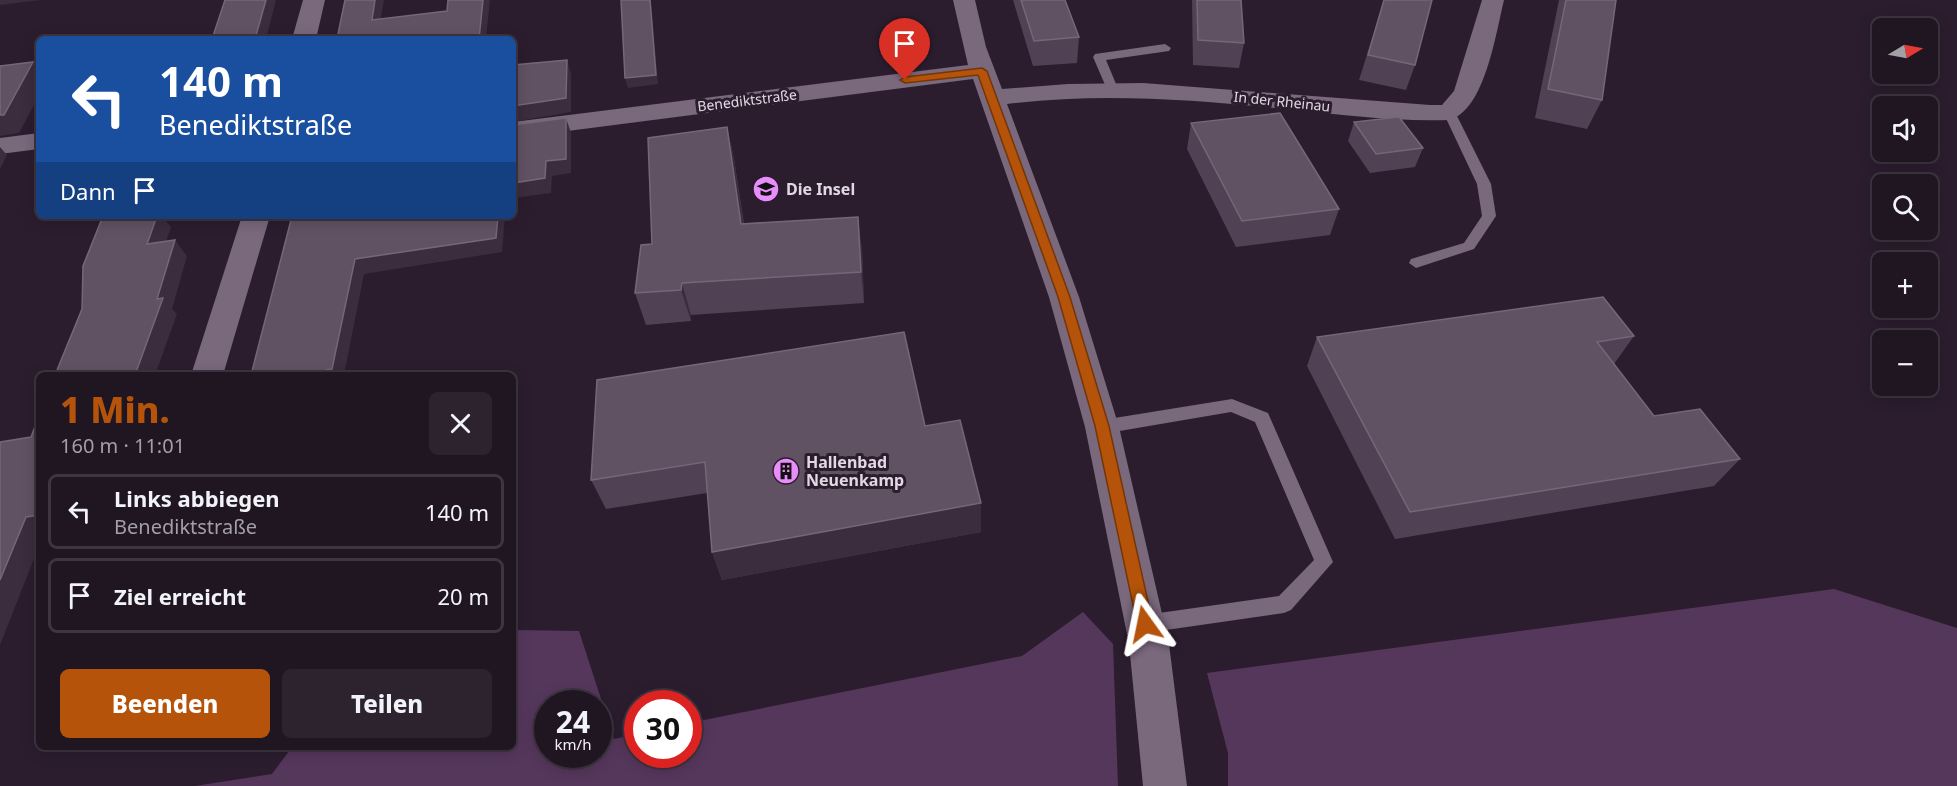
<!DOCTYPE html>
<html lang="de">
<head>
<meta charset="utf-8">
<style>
  :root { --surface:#201622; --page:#2d232f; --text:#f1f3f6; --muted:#a29fa5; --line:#3d3540; --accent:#b45309 }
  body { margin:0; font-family:"Noto Sans",sans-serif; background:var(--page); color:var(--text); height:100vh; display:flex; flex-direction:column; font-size:22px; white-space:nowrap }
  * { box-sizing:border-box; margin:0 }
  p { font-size:20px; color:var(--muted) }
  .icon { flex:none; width:33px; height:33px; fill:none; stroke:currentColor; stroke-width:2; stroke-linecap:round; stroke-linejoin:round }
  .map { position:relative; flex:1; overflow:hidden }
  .panel { position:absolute; left:36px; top:372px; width:480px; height:378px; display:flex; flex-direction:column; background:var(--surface); border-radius:9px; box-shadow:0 3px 15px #0003,0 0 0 2px var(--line) }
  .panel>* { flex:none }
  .hud { position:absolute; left:36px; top:36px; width:480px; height:183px; border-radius:9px; box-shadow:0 3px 15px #0003,0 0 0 2px var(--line); background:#1a4fa0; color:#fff; overflow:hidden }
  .needle { width:39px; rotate:80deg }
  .buttons { position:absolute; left:1872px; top:18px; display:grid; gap:12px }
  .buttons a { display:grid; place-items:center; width:66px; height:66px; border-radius:9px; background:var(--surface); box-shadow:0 3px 15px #0003,0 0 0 2px var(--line); font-size:30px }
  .speed { position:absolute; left:534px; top:690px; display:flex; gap:12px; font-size:30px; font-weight:700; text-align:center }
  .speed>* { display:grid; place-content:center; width:78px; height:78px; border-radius:50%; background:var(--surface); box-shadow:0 3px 15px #0003,0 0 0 2px var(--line); line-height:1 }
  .speed small { font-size:15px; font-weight:400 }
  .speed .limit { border:9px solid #d22; background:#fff; color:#111 }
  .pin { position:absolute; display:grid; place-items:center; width:51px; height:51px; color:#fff; margin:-62px -26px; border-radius:50% 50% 50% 0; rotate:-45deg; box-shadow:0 0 6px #0007 }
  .pin .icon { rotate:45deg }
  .me { position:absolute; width:66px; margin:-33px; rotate:348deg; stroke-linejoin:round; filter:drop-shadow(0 0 4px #0008) }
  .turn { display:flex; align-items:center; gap:21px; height:126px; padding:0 24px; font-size:27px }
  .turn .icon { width:78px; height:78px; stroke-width:2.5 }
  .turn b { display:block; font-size:42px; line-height:51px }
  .then { display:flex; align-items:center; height:57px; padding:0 24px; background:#0003; gap:12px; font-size:22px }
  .round { display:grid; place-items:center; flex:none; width:63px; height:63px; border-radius:9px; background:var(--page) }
  .overview { display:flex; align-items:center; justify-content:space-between; height:102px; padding:0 24px }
  h1 { font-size:36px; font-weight:800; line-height:45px; color:var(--accent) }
  .button { display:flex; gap:12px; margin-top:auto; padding:12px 24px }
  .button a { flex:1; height:69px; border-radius:9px; background:var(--accent); color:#fff; font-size:24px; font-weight:800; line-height:69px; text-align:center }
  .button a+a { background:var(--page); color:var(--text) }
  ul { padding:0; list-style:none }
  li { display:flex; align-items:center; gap:18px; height:75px; margin:0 12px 9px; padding:0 12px; border:3px solid var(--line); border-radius:9px }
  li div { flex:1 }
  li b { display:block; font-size:22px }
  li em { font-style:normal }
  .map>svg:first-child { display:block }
</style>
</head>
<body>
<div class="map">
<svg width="1957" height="786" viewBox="0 0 1957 786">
  <rect width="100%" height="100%" fill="#2b1d2e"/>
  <path fill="#56375c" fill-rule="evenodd" d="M1834 589 1957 628V786H1228V753L1207 673Z
    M1083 612 1113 644 1118 786H195L272 774 292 747H513V630L579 631 614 739 637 734 638 754H688L689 723 1022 656ZM548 704H598V754H548Z"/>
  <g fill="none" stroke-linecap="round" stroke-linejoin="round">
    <path fill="#7a687d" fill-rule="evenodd" d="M1165 44 1171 48 1169 51 1106 60 1119 91 1113 95 1109 94 1093 57 1095 54Z
      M1449 108 1455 112 1491 184 1496 216 1474 249 1416 268 1409 263 1411 259 1464 243 1482 216 1477 184 1443 112Z
      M1232 399 1268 413 1333 562 1291 610 1284 613 1145 633 1138 630 1135 624 1138 618 1145 615 1279 596 1314 560 1255 422 1231 412 1102 434 1096 432 1094 427 1096 422 1102 420Z"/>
    <path fill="#7a687d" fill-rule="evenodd" d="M303 0H325L316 39H292Z
      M953 0H975L986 47 1002 89 1068 84 1143 83 1430 105H1442L1454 91 1482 0H1504C1496 32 1485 111 1449 120 1397 122 1346 115 1294 110 1199 100 1103 92 1007 104L1079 297 1119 427 1169 644 1187 786H1143L1129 644 1085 427 1049 297 973 79 513 138V122L968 65Z
      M39 133V149L0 154V138Z
      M242 216H270L223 375H191Z"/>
  </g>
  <path fill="#514154" d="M1013 0H1065L1079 37 1077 63 1033 66Z
    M1192 0H1241L1244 43 1239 68 1193 65Z
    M1384 0 1415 65 1406 90 1359 80Z
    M1559 0H1616L1602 100 1587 129 1535 118Z
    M1354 122 1423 148 1415 167 1370 173 1348 141Z
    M1191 123 1339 209 1330 235 1236 247 1187 149Z
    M727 127 734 159 744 224 862 248 864 303 691 315V321L646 325 635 293 652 244Z
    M1634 336 1614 364 1654 416 1740 459 1714 486 1395 539 1307 366 1317 337Z
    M925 426 981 503V532L722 580 712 552 707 493 606 509 591 480Z"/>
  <path fill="#3b2c3e" d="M0 0H41L0 5Z
    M266 0H276L266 39H255Z
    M375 0H384L378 34 372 20Z
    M483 0H490L486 39H479Z
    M650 0H651L658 84 628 88 625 78Z
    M567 60 571 74V112L513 122V106Z
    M33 62 39 70V96L19 133 0 136V115Z
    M566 118 571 133V173L552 176 551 193 513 198V183L546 161Z
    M727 127 734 159 748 256 741 224Z
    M0 147 7 155 0 169Z
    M151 216H165L164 219 171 227 160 260 147 244Z
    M498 216H505L502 252 364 274 344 375H325L355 259Z
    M858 217 862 248 864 303 861 272Z
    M175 240 187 256 172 309 177 314 155 375H135Z
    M682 283 691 315V321L681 290Z
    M981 503V532L722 580 712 552Z
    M39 515V546L0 645V580L26 517Z"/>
  <path fill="#615263" stroke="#756777" stroke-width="1.5" d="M225 0H266L255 39H212Z
    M345 0H375L372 20 447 11 448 0H483L479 39H337Z
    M621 0H650L656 75 625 78Z
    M1021 0H1065L1079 37 1034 41Z
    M1197 0H1241L1244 43 1198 40Z
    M1384 0H1432L1415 65 1368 55Z
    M1566 0H1616L1602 100 1548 89Z
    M567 60 566 98 513 106V65Z
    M33 62 4 115H0V66Z
    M1280 113 1339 209 1242 221 1191 123Z
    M1399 117 1423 148 1376 154 1354 122Z
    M566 118V159L546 161 545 178 513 183V125Z
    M727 127 741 224 858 217 861 272 682 283 681 290 635 293 641 245 652 244 648 138Z
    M103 216H157L147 244 175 240 157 299 163 298 135 375H55L82 309 83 266Z
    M292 216H498L496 238 355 259 332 369 326 370 325 375H251Z
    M1603 297 1634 336 1597 342 1654 416 1700 409 1740 459 1410 512 1317 337Z
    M904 332 925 426 960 420 981 503 712 552 705 462 591 480 597 380Z
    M39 416V515L26 517 0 580V442L31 437Z"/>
  <path fill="#b45309" stroke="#753606" stroke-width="1.5" d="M982 68 987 71 1070 297 1109 426 1153 624 1151 629 1145 631 1139 629 1137 624 1095 426 1058 297 978 75 905 83 900 80 905 77Z"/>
  <defs>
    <symbol id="school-disc" viewBox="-11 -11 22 22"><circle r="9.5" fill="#ea8dfc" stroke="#2b1d2e"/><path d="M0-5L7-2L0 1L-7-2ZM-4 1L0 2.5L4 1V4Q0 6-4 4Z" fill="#111"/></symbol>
    <symbol id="building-disc" viewBox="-11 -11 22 22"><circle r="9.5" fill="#ea8dfc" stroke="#2b1d2e"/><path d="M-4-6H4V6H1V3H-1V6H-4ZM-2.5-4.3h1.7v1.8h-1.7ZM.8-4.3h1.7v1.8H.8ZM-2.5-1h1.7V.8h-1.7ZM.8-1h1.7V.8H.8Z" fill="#111"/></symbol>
  </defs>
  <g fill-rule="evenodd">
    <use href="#school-disc" x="751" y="174" width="30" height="30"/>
    <use href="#building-disc" x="771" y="456" width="30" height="30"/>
  </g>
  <g text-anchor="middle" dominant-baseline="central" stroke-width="6" stroke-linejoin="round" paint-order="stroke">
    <g font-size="14" fill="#e2d8e3" stroke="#2b1d2e">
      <text transform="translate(747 100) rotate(-7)">Benediktstraße</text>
      <text transform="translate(1282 101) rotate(6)">In der Rheinau</text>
    </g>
    <g font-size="16" font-weight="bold" fill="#e2d8e3" stroke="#2b1d2e" text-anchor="start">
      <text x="786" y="189">Die Insel</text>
      <text x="806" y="462">Hallenbad<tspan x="806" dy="18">Neuenkamp</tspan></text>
    </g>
  </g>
</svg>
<div class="buttons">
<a><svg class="needle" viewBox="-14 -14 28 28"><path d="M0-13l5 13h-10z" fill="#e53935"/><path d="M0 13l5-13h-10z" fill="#a29fa5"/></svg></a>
<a><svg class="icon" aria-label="sound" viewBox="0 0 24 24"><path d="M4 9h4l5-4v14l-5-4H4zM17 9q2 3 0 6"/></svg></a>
<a><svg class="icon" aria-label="search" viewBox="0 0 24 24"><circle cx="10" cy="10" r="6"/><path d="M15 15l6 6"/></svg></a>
<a>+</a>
<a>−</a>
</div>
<div class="speed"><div>24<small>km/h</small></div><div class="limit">30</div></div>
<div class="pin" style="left:905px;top:80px;background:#d93025"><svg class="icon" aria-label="arrive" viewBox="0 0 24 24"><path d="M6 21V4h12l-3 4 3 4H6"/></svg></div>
<svg class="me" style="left:1145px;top:624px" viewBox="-20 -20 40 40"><path d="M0-17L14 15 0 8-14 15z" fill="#b45309" stroke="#fff" stroke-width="4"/></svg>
<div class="hud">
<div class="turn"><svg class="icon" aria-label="left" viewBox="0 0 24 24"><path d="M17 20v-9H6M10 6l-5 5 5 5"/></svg><div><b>140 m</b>Benediktstraße</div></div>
<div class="then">Dann<svg class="icon" aria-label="arrive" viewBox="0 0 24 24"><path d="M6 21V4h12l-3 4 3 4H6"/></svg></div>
</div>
<section class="panel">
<div class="overview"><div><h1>1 Min.</h1><p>160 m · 11:01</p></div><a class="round"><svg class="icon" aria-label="close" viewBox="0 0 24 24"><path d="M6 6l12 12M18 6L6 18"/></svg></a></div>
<ul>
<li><svg class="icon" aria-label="left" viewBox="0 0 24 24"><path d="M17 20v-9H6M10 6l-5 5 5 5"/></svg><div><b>Links abbiegen</b><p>Benediktstraße</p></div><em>140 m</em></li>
<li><svg class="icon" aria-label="arrive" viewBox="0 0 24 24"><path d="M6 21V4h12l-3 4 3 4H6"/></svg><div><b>Ziel erreicht</b></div><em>20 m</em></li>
</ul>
<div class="button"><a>Beenden</a><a>Teilen</a></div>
</section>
</div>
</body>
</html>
